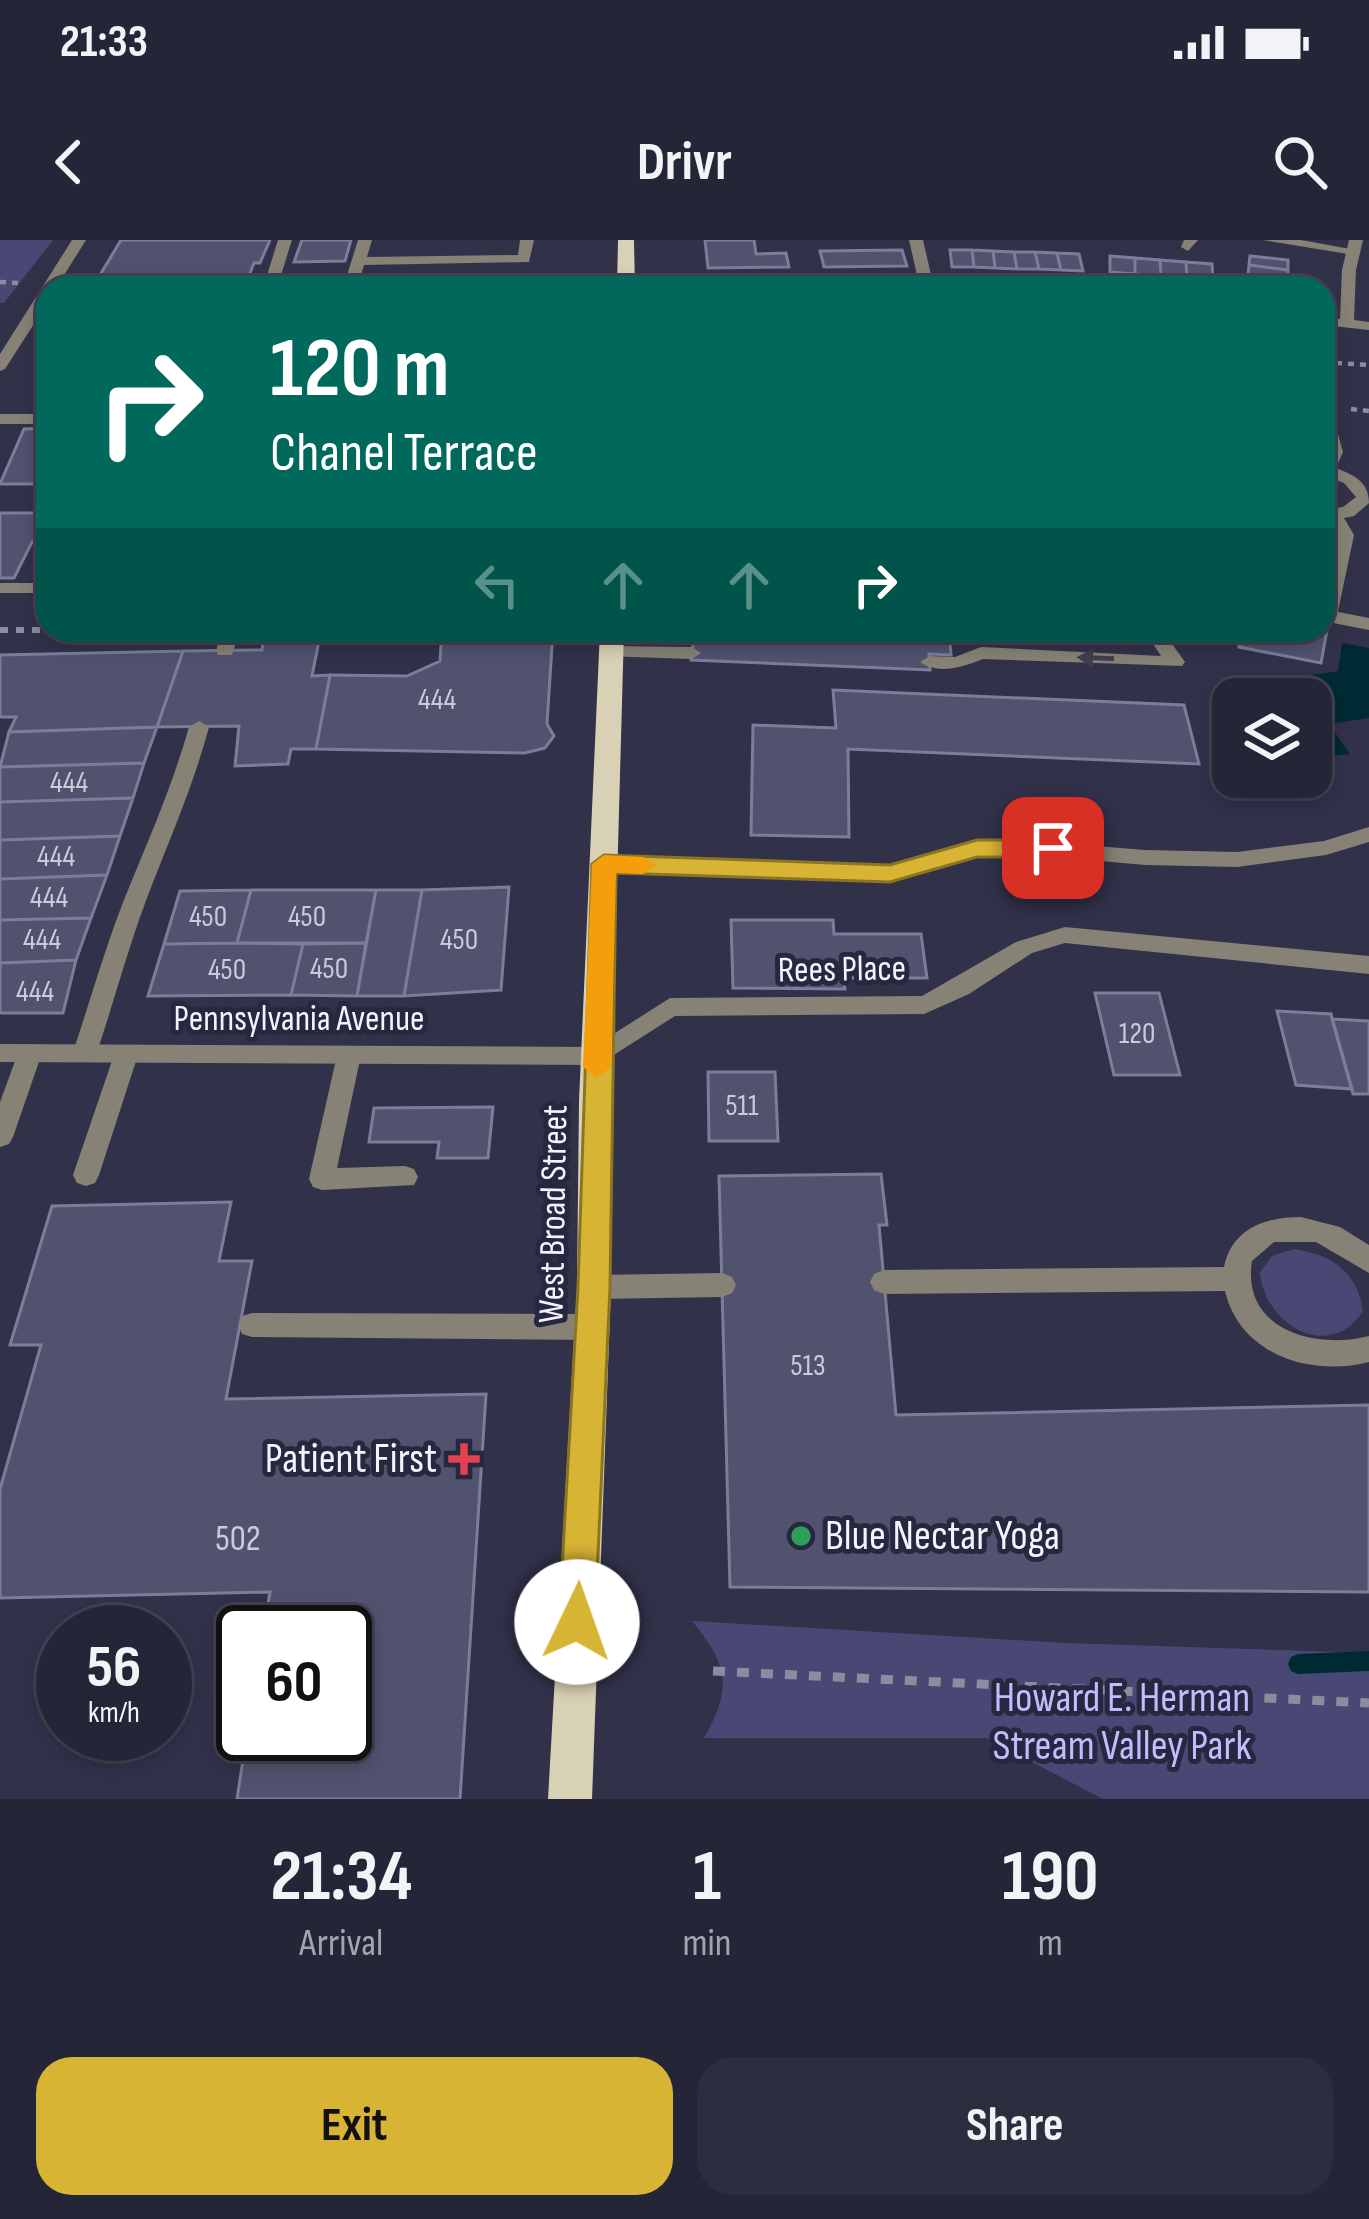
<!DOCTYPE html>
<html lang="en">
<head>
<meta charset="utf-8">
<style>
  :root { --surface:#252538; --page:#2d2d40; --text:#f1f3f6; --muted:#a3a5ae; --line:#424253; --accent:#d8b434 }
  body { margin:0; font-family:"Sofia Sans Condensed",sans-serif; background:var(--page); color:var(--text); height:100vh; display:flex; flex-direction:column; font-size:45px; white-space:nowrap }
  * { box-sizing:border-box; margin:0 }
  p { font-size:39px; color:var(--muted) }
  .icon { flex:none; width:66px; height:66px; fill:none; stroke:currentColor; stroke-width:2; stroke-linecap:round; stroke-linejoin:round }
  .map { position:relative; height:1559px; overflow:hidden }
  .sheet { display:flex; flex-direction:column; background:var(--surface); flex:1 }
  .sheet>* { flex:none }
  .hud { position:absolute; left:36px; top:36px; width:1299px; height:366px; border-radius:36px; box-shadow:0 6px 18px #0003,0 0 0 3px var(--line); background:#00695c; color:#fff; overflow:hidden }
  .tools { position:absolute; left:1212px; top:438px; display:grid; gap:24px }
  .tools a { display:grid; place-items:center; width:120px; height:120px; border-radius:24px; background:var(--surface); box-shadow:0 6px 18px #0003,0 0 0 3px var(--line); font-size:60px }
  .speed { position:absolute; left:36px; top:1365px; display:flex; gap:24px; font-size:60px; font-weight:700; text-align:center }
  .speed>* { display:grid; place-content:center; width:156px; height:156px; border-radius:50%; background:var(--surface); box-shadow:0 6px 18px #0003,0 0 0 3px var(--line); line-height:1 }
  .speed small { font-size:30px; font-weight:400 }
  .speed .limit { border:6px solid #111; border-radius:18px; background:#fff; color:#111 }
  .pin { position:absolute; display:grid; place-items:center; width:102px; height:102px; color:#fff; margin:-51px; border-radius:24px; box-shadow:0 6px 18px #0006 }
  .me { position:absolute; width:132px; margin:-66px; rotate:3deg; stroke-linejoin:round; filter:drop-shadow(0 0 9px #0008) }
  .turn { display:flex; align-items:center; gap:42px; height:252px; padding:0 36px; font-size:54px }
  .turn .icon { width:156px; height:156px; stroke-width:2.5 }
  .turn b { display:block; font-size:84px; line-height:102px }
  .lanes { display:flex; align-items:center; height:114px; padding:0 36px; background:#0003; justify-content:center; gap:60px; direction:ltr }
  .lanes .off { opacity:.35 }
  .eta { display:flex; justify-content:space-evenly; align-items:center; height:204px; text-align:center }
  .eta b { font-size:72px; font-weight:700; line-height:84px }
  .action { display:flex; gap:24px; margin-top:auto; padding:24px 36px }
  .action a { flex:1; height:138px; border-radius:36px; background:var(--accent); color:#111; font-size:48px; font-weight:700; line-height:138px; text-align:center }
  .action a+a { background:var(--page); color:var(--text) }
  .status { display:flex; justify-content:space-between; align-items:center; height:84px; padding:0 60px; background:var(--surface); direction:ltr }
  .status svg { height:33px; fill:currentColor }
  header { display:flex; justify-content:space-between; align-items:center; height:156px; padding:0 36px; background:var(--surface); font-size:54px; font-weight:700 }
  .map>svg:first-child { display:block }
</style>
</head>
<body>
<div class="status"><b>21:33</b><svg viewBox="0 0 49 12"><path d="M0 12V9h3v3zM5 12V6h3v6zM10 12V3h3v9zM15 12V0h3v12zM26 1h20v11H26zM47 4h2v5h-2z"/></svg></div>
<header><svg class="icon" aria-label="back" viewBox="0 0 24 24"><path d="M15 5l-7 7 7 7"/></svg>Drivr<svg class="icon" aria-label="search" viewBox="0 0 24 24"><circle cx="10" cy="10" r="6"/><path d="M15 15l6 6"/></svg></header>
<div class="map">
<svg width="1369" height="1559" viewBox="0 0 1369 1559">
  <rect width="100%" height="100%" fill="#31314a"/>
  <path fill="#494875" d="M0 0H53L4 63H0Z
    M1294 1009C1332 1015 1357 1031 1363 1071 1330 1123 1264 1085 1260 1032L1272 1016Z
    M692 1381 1066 1403 1369 1413V1559H1103L986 1498H704C733 1447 728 1425 692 1381Z"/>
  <path fill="#002a33" d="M1342 403 1369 408V478L1329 484 1350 514 1311 518V459H1256L1244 446 1338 431Z"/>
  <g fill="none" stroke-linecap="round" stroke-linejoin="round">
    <path fill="#002a33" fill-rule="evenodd" d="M1369 1411V1431L1298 1434 1291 1431 1288 1424 1291 1417 1298 1414Z"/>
  </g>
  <path fill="#51526e" stroke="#7c7d9a" stroke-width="3" d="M121 0H270L260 23H254L249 36 100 35Z
    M302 0H351L345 21 294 22Z
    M705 0H754L756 14 786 13 789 27 708 28Z
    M902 10 907 26 824 27 820 11Z
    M950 10H972L974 27H952Z
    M972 10 993 11 995 28 974 27Z
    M993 11 1014 12 1017 29 995 28Z
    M1014 12H1035L1039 29H1017Z
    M1035 12 1057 13 1061 30 1039 29Z
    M1057 13 1079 14 1083 31 1061 30Z
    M1110 16 1135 18V34L1110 32Z
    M1250 16 1288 20V30L1249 25Z
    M1135 18 1160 20 1161 36 1135 34Z
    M1160 20 1186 22 1187 38 1161 36Z
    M1186 22 1212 24 1213 40 1187 38Z
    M1249 25 1288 30V39L1248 35Z
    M1248 35 1288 39 1287 48 1248 44Z
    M48 188V244H0L24 189Z
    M0 273H48V302H32L14 338H0Z
    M442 390H553L547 484 554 496 545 508 525 513 316 509 330 435 407 436 440 421Z
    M695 390H853V399L925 403V390H949L951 415 929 414 930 430 691 420Z
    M853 390H925V403L853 399Z
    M1243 390H1327L1321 423 1239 407Z
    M320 396 312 436 330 435 316 509H291L288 524 235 526 239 486 157 487 183 411 262 410 264 397Z
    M183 411 157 487 9 492 16 477H0V415Z
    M833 450 1184 465 1199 524 848 509 849 597 751 595 753 485 836 488Z
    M157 487 144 523 0 527 9 492Z
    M144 523 133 558 0 562V527Z
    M133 558 120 596 0 600V562Z
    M120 596 107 635 0 639V600Z
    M107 635 91 678 0 680V639Z
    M509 647 501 750 404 756 422 650Z
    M251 650H376L366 703H237Z
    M251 650 237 703 164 704 180 651Z
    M376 650H422L404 756H357Z
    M91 678 76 720 0 723V680Z
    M731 680H833L834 694H921L927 738H843L845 749 733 748Z
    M366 703 357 756 291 755 303 704Z
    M164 704 237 703 303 704 291 755 148 756Z
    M76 720 63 773H0V723Z
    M1095 753H1159L1180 835H1114Z
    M1277 771 1331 774 1352 849 1296 845Z
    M1332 779 1369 781V854H1353Z
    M708 832H775L778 901H709Z
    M493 867 488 918H437L439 902H369L374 868Z
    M881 934 887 985H879L896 1175 1369 1165V1352L730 1347 719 936Z
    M231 962 219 1021H252L226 1159 486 1154 460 1559H237L247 1494H345V1392H263L270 1352 0 1358V1249L41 1105H10L52 966Z"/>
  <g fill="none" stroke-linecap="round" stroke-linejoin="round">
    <path stroke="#8c8c9f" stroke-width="4.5" stroke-dasharray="6 6" stroke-linecap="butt" d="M0 42 18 43
      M1336 123 1369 125
      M1351 169 1369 171"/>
    <path stroke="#8c8c9f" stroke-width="6" stroke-dasharray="8 8" stroke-linecap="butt" d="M0 390H63"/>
    <path stroke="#8c8c9f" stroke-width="9" stroke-dasharray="12 12" stroke-linecap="butt" d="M713 1431 1369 1463"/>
    <path fill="#868275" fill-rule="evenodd" d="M278 0H292L277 48H263Z
      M358 0H372L367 17 518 15 520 0H534L529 22 364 25 357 48H343Z
      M909 0H923L934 48H920Z
      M1184 0H1198L1188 11 1181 7Z
      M1263 0H1301L1361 11 1354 15Z
      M1323 369 1369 378V390L1323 381Z
      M222 390H240L232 415H218L216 411Z
      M1144 390H1162L1185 422 1182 426 983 419C963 427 939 435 920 422L930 416 955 417 981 407 1161 416Z
      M611 406 692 407 701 413 692 419 604 416V408Z
      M199 481 209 487C194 543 173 591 152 645 130 700 115 759 96 815L93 822H75L72 815C91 759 107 700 130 645 152 592 173 543 189 487Z
      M30 804 39 806 42 813 13 897 9 904 0 907V862L18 813 21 806Z
      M126 806 135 808 138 815 99 935 95 943 86 946 77 943 73 935 114 815 117 808Z
      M349 806 358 808 361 815 337 928 405 926 414 929 418 937 414 945 322 950 313 947 309 939 337 815 340 808Z
      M1301 977 1340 987 1369 1005V1033L1316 1002H1274L1252 1021C1241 1090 1315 1110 1369 1096V1122C1311 1137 1240 1115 1225 1051L884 1054 874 1050 870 1042 874 1034 884 1030 1224 1027C1232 989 1265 977 1301 977Z
      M722 1033 732 1037 736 1045 732 1053 722 1057 594 1059 584 1056 580 1047 584 1038 594 1035Z
      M252 1073 592 1074 602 1078 606 1087 602 1096 592 1100 252 1097 242 1094 238 1085 242 1076Z"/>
    <path fill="#868275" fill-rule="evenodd" d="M72 0H86L56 48H48V62L5 129 0 131V114Z
      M1349 0H1363L1356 30 1354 80 1369 82V90L1323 85V77L1340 79 1342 30Z
      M1323 164 1331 169 1343 212 1336 228C1354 235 1369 242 1369 263L1354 276 1344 278 1354 295 1337 376 1328 382 1323 380C1323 348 1343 308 1328 279L1323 280V270L1343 267 1356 257 1344 243 1323 235 1327 212Z
      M0 174H48V184H0Z
      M0 343H48V353H0Z
      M1369 587V602L1326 615 1237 627 1145 625 1009 613 977 616 890 642 604 632 593 624 604 616 890 626 977 602 1009 599 1145 610 1237 612 1324 601Z
      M1065 687 1369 716V734L1065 703 1032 713 969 754 924 774 675 776 598 825 0 822V804L593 807 670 758 922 756 1016 702Z"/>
    <path fill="#d9d1b5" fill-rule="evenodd" d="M618 0H634L635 48H617Z
      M600 390H624L611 861V1047L592 1559H548L577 1047 579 861Z"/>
  </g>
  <defs><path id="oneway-solid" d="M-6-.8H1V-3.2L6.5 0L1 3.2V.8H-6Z" transform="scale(3)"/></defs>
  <use fill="#3f3e4c" href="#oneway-solid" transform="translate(1096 418) rotate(-178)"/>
  <path fill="#d8b434" stroke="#8c7522" stroke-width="3" d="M977 600H1053L1065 608 1053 617H977L890 642 616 633 610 1047 595 1382 590 1395 577 1400 564 1395 559 1382 578 1047 592 624 604 615 890 625Z"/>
  <path fill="#f59e0b" d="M604 615 643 617 656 625 643 634 616 633 611 827 597 838 583 827 592 624Z"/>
  <path fill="#e0444e" stroke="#27273f" stroke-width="4.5" d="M458 1201h12v12h12v12h-12v12h-12v-12h-12v-12h12z"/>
  <circle fill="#2e9e5b" stroke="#27273f" stroke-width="4.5" cx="801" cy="1296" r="12"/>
  <g text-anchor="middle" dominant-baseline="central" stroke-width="10" stroke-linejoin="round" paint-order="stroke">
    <g font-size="30" fill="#cacbda">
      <text x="437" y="460">444</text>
      <text x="69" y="543">444</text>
      <text x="56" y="617">444</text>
      <text x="49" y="658">444</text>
      <text x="208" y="677">450</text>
      <text x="307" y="677">450</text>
      <text x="42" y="700">444</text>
      <text x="459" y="700">450</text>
      <text x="329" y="729">450</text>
      <text x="227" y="730">450</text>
      <text x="35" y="752">444</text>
      <text x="1137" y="794">120</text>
      <text x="742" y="866">511</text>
      <text x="808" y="1126">513</text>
    </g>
    <g font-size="36" fill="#f3f3fe" stroke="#27273f">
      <text transform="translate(842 730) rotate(-1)">Rees Place</text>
      <text x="299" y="779">Pennsylvania Avenue</text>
      <text transform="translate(554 974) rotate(-89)">West Broad Street</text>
    </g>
    <g font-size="36" fill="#cacbda">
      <text x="238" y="1299">502</text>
    </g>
    <g font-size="42" fill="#f3f3fe" stroke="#27273f" text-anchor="end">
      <text x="437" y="1219">Patient First</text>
      <text x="825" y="1296" text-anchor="start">Blue Nectar Yoga</text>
    </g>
    <g font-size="42" fill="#bdbefe" stroke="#27273f">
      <text x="1122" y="1458">Howard E. Herman<tspan x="1122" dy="48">Stream Valley Park</tspan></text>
    </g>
  </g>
</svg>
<div class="tools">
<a><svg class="icon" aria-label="layers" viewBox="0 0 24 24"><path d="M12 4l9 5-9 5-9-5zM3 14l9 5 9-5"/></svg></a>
</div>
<div class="speed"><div>56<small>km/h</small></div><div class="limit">60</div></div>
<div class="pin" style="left:1053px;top:608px;background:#d93025"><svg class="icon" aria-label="arrive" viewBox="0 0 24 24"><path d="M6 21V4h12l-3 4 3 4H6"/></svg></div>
<svg class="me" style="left:577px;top:1382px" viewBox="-20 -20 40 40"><circle r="19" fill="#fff"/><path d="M0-13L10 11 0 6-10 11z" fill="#d8b434"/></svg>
<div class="hud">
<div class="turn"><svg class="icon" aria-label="right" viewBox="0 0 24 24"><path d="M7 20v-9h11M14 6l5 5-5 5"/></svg><div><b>120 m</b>Chanel Terrace</div></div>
<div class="lanes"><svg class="icon off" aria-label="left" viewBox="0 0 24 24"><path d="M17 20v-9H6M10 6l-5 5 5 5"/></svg><svg class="icon off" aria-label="ahead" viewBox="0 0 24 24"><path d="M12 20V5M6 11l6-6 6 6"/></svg><svg class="icon off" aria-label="ahead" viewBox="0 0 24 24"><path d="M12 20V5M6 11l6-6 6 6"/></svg><svg class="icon" aria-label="right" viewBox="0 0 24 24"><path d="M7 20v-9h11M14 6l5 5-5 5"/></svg></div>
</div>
</div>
<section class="sheet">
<div class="eta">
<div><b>21:34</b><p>Arrival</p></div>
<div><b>1</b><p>min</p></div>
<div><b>190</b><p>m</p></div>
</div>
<div class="action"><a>Exit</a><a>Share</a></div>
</section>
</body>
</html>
